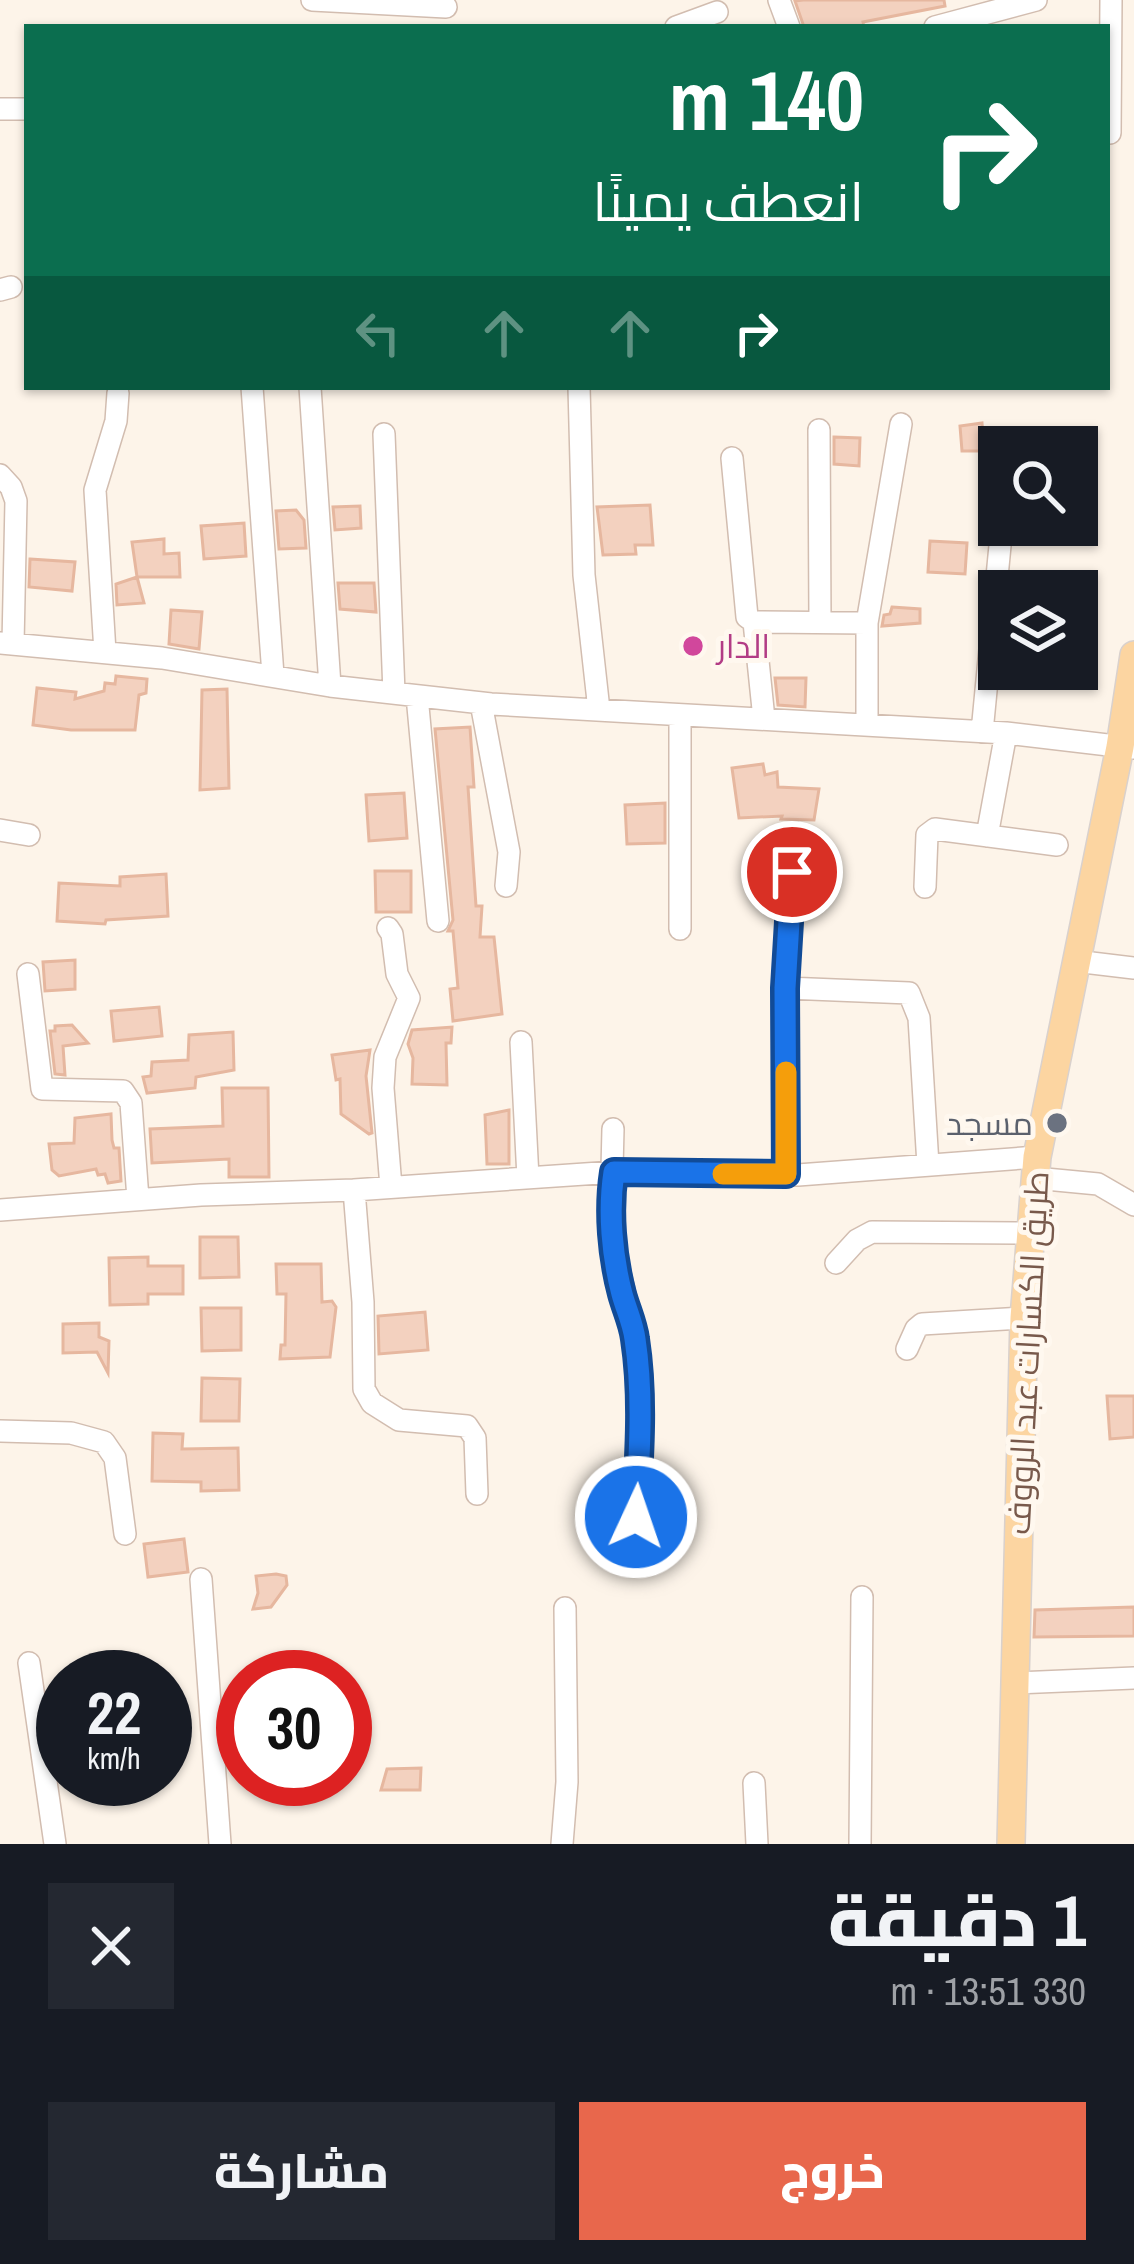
<!DOCTYPE html>
<html lang="ar">
<head>
<meta charset="utf-8">
<style>
  :root { --surface:#171b24; --page:#242831; --text:#f1f3f6; --muted:#9ea1a6; --accent:#e8674c }
  body { margin:0; font-family:"Archivo Narrow",Cairo,sans-serif; background:var(--page); color:var(--text); direction:rtl; height:100vh; display:flex; flex-direction:column; font-size:45px; white-space:nowrap }
  * { box-sizing:border-box; margin:0 }
  p { font-size:39px; color:var(--muted) }
  .icon { flex:none; width:66px; height:66px; fill:none; stroke:currentColor; stroke-width:2; stroke-linecap:round; stroke-linejoin:round }
  .map { position:relative; height:1844px; overflow:hidden; direction:ltr }
  .panel { display:flex; flex-direction:column; background:var(--surface); flex:1 }
  .panel>* { flex:none }
  .hud { position:absolute; left:24px; top:24px; width:1086px; height:366px; border-radius:0px; box-shadow:0 3px 9px #0004; direction:rtl; background:#0b6e4f; color:#fff; overflow:hidden }
  .fabs { position:absolute; left:978px; top:426px; display:grid; gap:24px }
  .fabs a { display:grid; place-items:center; width:120px; height:120px; border-radius:0px; background:var(--surface); box-shadow:0 3px 9px #0004; font-size:60px }
  .speed { position:absolute; left:36px; top:1650px; display:flex; gap:24px; font-size:60px; font-weight:700; text-align:center }
  .speed>* { display:grid; place-content:center; width:156px; height:156px; border-radius:50%; background:var(--surface); box-shadow:0 3px 9px #0004; line-height:1 }
  .speed small { font-size:30px; font-weight:400 }
  .speed .limit { border:18px solid #d22; background:#fff; color:#111 }
  .pin { position:absolute; display:grid; place-items:center; width:102px; height:102px; color:#fff; margin:-51px; border:6px solid #fff; border-radius:50%; box-shadow:0 3px 12px #0007 }
  .me { position:absolute; width:132px; margin:-66px; rotate:3deg; stroke-linejoin:round; filter:drop-shadow(0 0 9px #0008) }
  .turn { display:flex; align-items:center; gap:42px; height:252px; padding:0 48px; font-size:54px }
  .turn .icon { width:156px; height:156px; stroke-width:2.5 }
  .turn b { display:block; font-size:84px; line-height:102px }
  .lanes { display:flex; align-items:center; height:114px; padding:0 48px; background:#0003; justify-content:center; gap:60px; direction:ltr }
  .lanes .off { opacity:.35 }
  .round { display:grid; place-items:center; flex:none; width:126px; height:126px; border-radius:0px; background:var(--page) }
  .summary { display:flex; align-items:center; justify-content:space-between; height:204px; padding:0 48px }
  h1 { font-size:72px; font-weight:800; line-height:90px }
  .cta { display:flex; gap:24px; margin-top:auto; padding:24px 48px }
  .cta a { flex:1; height:138px; border-radius:0px; background:var(--accent); color:#fff; font-size:48px; font-weight:800; line-height:138px; text-align:center }
  .cta a+a { background:var(--page); color:var(--text) }
  .map>svg:first-child { display:block }
</style>
</head>
<body>
<div class="map">
<svg width="1134" height="1844" viewBox="0 0 1134 1844">
  <rect width="100%" height="100%" fill="#fdf4e9"/>
  <path fill="#f3d1bf" stroke="#e6b79f" stroke-width="3" d="M803 0H944L945 6 863 22 864 26 804 27 795 1Z
    M982 423 984 451H962L960 426Z
    M834 437 860 438 859 466 834 464Z
    M650 505 653 545H635L636 554 603 555 597 507Z
    M360 506 361 528 335 530 333 507Z
    M296 510 304 520 306 548 279 549 276 511Z
    M244 523 246 556 204 559 201 526Z
    M164 539V554L179 553 180 577H137L132 542Z
    M930 541 967 543 965 574 928 572Z
    M30 559 75 562 72 591 29 587Z
    M137 577 144 603 117 605 116 584Z
    M338 583H374L376 612 340 609Z
    M892 607 920 609V623L882 626 884 615 890 614Z
    M171 610 202 612 199 649 169 644Z
    M116 676 147 679 146 693 139 695 135 730H71L33 725 37 688 76 692 75 699 104 691 105 683 115 684Z
    M775 678H806L805 707 778 705Z
    M227 689 229 788 200 790 202 690Z
    M470 727 474 787H468L476 906H482L480 937H494L502 1014 453 1021 450 989 458 988 453 931H448L453 920 435 729Z
    M763 764 765 775 777 772 778 787 819 789 814 820 781 819 782 816 739 818 732 768Z
    M404 793 407 838 369 841 366 795Z
    M665 803V843L627 844 625 805Z
    M375 871H411V912H376Z
    M166 874 168 916 106 920 105 924 57 921 59 883 120 886V877Z
    M75 960V989L45 991 43 962Z
    M159 1007 162 1036 114 1041 111 1011Z
    M72 1025 88 1043 63 1046 65 1075 55 1074 50 1031H55V1026Z
    M452 1027 451 1043H446L447 1085 412 1084 413 1058 408 1044 412 1030Z
    M233 1032 234 1070 196 1077 195 1088 147 1093 143 1077 151 1076 152 1062 188 1060 189 1035Z
    M370 1050 366 1076 372 1133 369 1134 341 1114 340 1079 336 1080 332 1055Z
    M222 1088H268L269 1177H229V1159L152 1163 150 1129 223 1126Z
    M509 1110V1164H487L485 1115Z
    M111 1114 112 1140 114 1148H119L121 1181 108 1183 105 1174 98 1175 96 1169 59 1176 52 1170 49 1144 74 1143 75 1118Z
    M200 1237H238L239 1277 200 1278Z
    M148 1257V1266H183V1294H148V1304L110 1305 109 1258Z
    M276 1264H321L322 1302 332 1301 336 1307 330 1357 280 1359 281 1345H285L286 1294H277Z
    M201 1308H241V1350L202 1351Z
    M425 1312 428 1350 379 1354 378 1316Z
    M99 1323V1337L109 1341 108 1373 97 1352 63 1353V1324Z
    M202 1378 240 1379 239 1421H201Z
    M1107 1396H1134V1437L1110 1439Z
    M153 1433 183 1434 182 1449 238 1448 239 1490 201 1491V1482L152 1481Z
    M184 1539 188 1572 148 1577 144 1544Z
    M276 1574 286 1576 287 1585 271 1607 253 1609 258 1593 256 1576Z
    M1134 1607V1636L1034 1637 1035 1610Z
    M421 1768 420 1790H381L387 1769Z"/>
  <g fill="none" stroke-linecap="round" stroke-linejoin="round">
    <defs>
      <path id="minor" d="M312 0 446 7
        M779 0 789 27
        M676 27 717 12
        M935 27 1036 0
        M0 109H27
        M1110 133 1111 0
        M0 290 11 287
        M252 387 273 675
        M310 387 330 686
        M579 387 584 575 599 710
        M819 430 820 621
        M384 434 394 693
        M732 458 747 617 754 622 867 623
        M0 475 11 487 16 501 13 644
        M754 622 764 719
        M0 643 162 658 330 686 491 704 1006 733 1134 748
        M105 652 95 490 116 421 118 393
        M417 696 438 921
        M481 703 509 852 506 886
        M867 724V623L901 424
        M982 732 1002 525
        M0 830 29 835
        M987 836 1006 733
        M925 887 927 835 935 829 1057 845
        M388 928 392 934 397 974 409 998 385 1057 383 1088 391 1187
        M680 929V715
        M1075 961 1134 968
        M28 974 42 1089 123 1091 131 1103 138 1199
        M786 988 909 993 919 1018 928 1165
        M521 1042 528 1178
        M613 1129 611 1208 615 1252 635 1338 637 1369 641 1433 636 1517
        M786 1174V988L795 833
        M1035 1178 1098 1184 1134 1205
        M354 1190 363 1302 364 1389 372 1403 399 1420 467 1426 475 1438 477 1494
        M0 1210 201 1195 354 1190 614 1172 798 1175 1037 1157
        M836 1263 857 1240 872 1232 1029 1233
        M907 1349 916 1329 922 1324 1024 1318
        M0 1431 71 1433 104 1442 115 1458 125 1534
        M201 1579 220 1844
        M29 1663 55 1844
        M1014 1683 1134 1678
        M754 1783 757 1844
        M562 1844 567 1782 565 1608
        M860 1844 862 1597"/>
      <path id="major" d="M1011 1844 1024 1318 1037 1157 1120 747 1134 655"/>
    </defs>
    <use href="#minor" stroke="#d2bdb0" stroke-width="24"/>
    <use href="#major" stroke="#d9d1cd" stroke-width="30"/>
    <use href="#minor" stroke="#fff" stroke-width="21"/>
    <use href="#major" stroke="#fcd5a1" stroke-width="27"/>
  </g>
  <g fill="none" stroke-linecap="round" stroke-linejoin="round">
    <defs>
      <path id="route" d="M636 1517C639 1458 644 1398 635 1339 633 1323 626 1309 622 1294 612 1256 608 1211 614 1172L786 1174 785 988 792 872"/>
    </defs>
    <use href="#route" stroke="#114b97" stroke-width="30"/>
    <use href="#route" stroke="#1a73e8" stroke-width="21"/>
    <path stroke="#f59e0b" stroke-width="21" d="M723 1174H786V1072"/>
  </g>
  <circle fill="#d1479c" stroke="#fff8ef" stroke-width="4.5" cx="693" cy="646" r="12"/>
  <circle fill="#6b7280" stroke="#fff8ef" stroke-width="4.5" cx="1057" cy="1123" r="12"/>
  <g text-anchor="middle" dominant-baseline="central" stroke-width="10" stroke-linejoin="round" paint-order="stroke">
    <g font-size="33" fill="#b23c85" stroke="#fff8ef" text-anchor="start">
      <text x="717" y="646">الدار</text>
    </g>
    <g font-size="33" fill="#5b616d" stroke="#fff8ef" text-anchor="end">
      <text x="1033" y="1123">مسجد</text>
    </g>
    <g font-size="33" fill="#78594b" stroke="#fff8ef">
      <text transform="translate(1027 1353) rotate(-87)">طريق الكسارات عبد الرووف</text>
    </g>
  </g>
</svg>
<div class="fabs">
<a><svg class="icon" aria-label="search" viewBox="0 0 24 24"><circle cx="10" cy="10" r="6"/><path d="M15 15l6 6"/></svg></a>
<a><svg class="icon" aria-label="layers" viewBox="0 0 24 24"><path d="M12 4l9 5-9 5-9-5zM3 14l9 5 9-5"/></svg></a>
</div>
<div class="speed"><div>22<small>km/h</small></div><div class="limit">30</div></div>
<div class="pin" style="left:792px;top:872px;background:#d93025"><svg class="icon" aria-label="arrive" viewBox="0 0 24 24"><path d="M6 21V4h12l-3 4 3 4H6"/></svg></div>
<svg class="me" style="left:636px;top:1517px" viewBox="-20 -20 40 40"><circle r="17" fill="#1a73e8" stroke="#fff" stroke-width="3"/><path d="M0-11L8 9 0 5-8 9z" fill="#fff"/></svg>
<div class="hud">
<div class="turn"><svg class="icon" aria-label="right" viewBox="0 0 24 24"><path d="M7 20v-9h11M14 6l5 5-5 5"/></svg><div><b>140 m</b>انعطف يمينًا</div></div>
<div class="lanes"><svg class="icon off" aria-label="left" viewBox="0 0 24 24"><path d="M17 20v-9H6M10 6l-5 5 5 5"/></svg><svg class="icon off" aria-label="ahead" viewBox="0 0 24 24"><path d="M12 20V5M6 11l6-6 6 6"/></svg><svg class="icon off" aria-label="ahead" viewBox="0 0 24 24"><path d="M12 20V5M6 11l6-6 6 6"/></svg><svg class="icon" aria-label="right" viewBox="0 0 24 24"><path d="M7 20v-9h11M14 6l5 5-5 5"/></svg></div>
</div>
</div>
<section class="panel">
<div class="summary"><div><h1>1 دقيقة</h1><p>330 m · 13:51</p></div><a class="round"><svg class="icon" aria-label="close" viewBox="0 0 24 24"><path d="M6 6l12 12M18 6L6 18"/></svg></a></div>
<div class="cta"><a>خروج</a><a>مشاركة</a></div>
</section>
</body>
</html>
